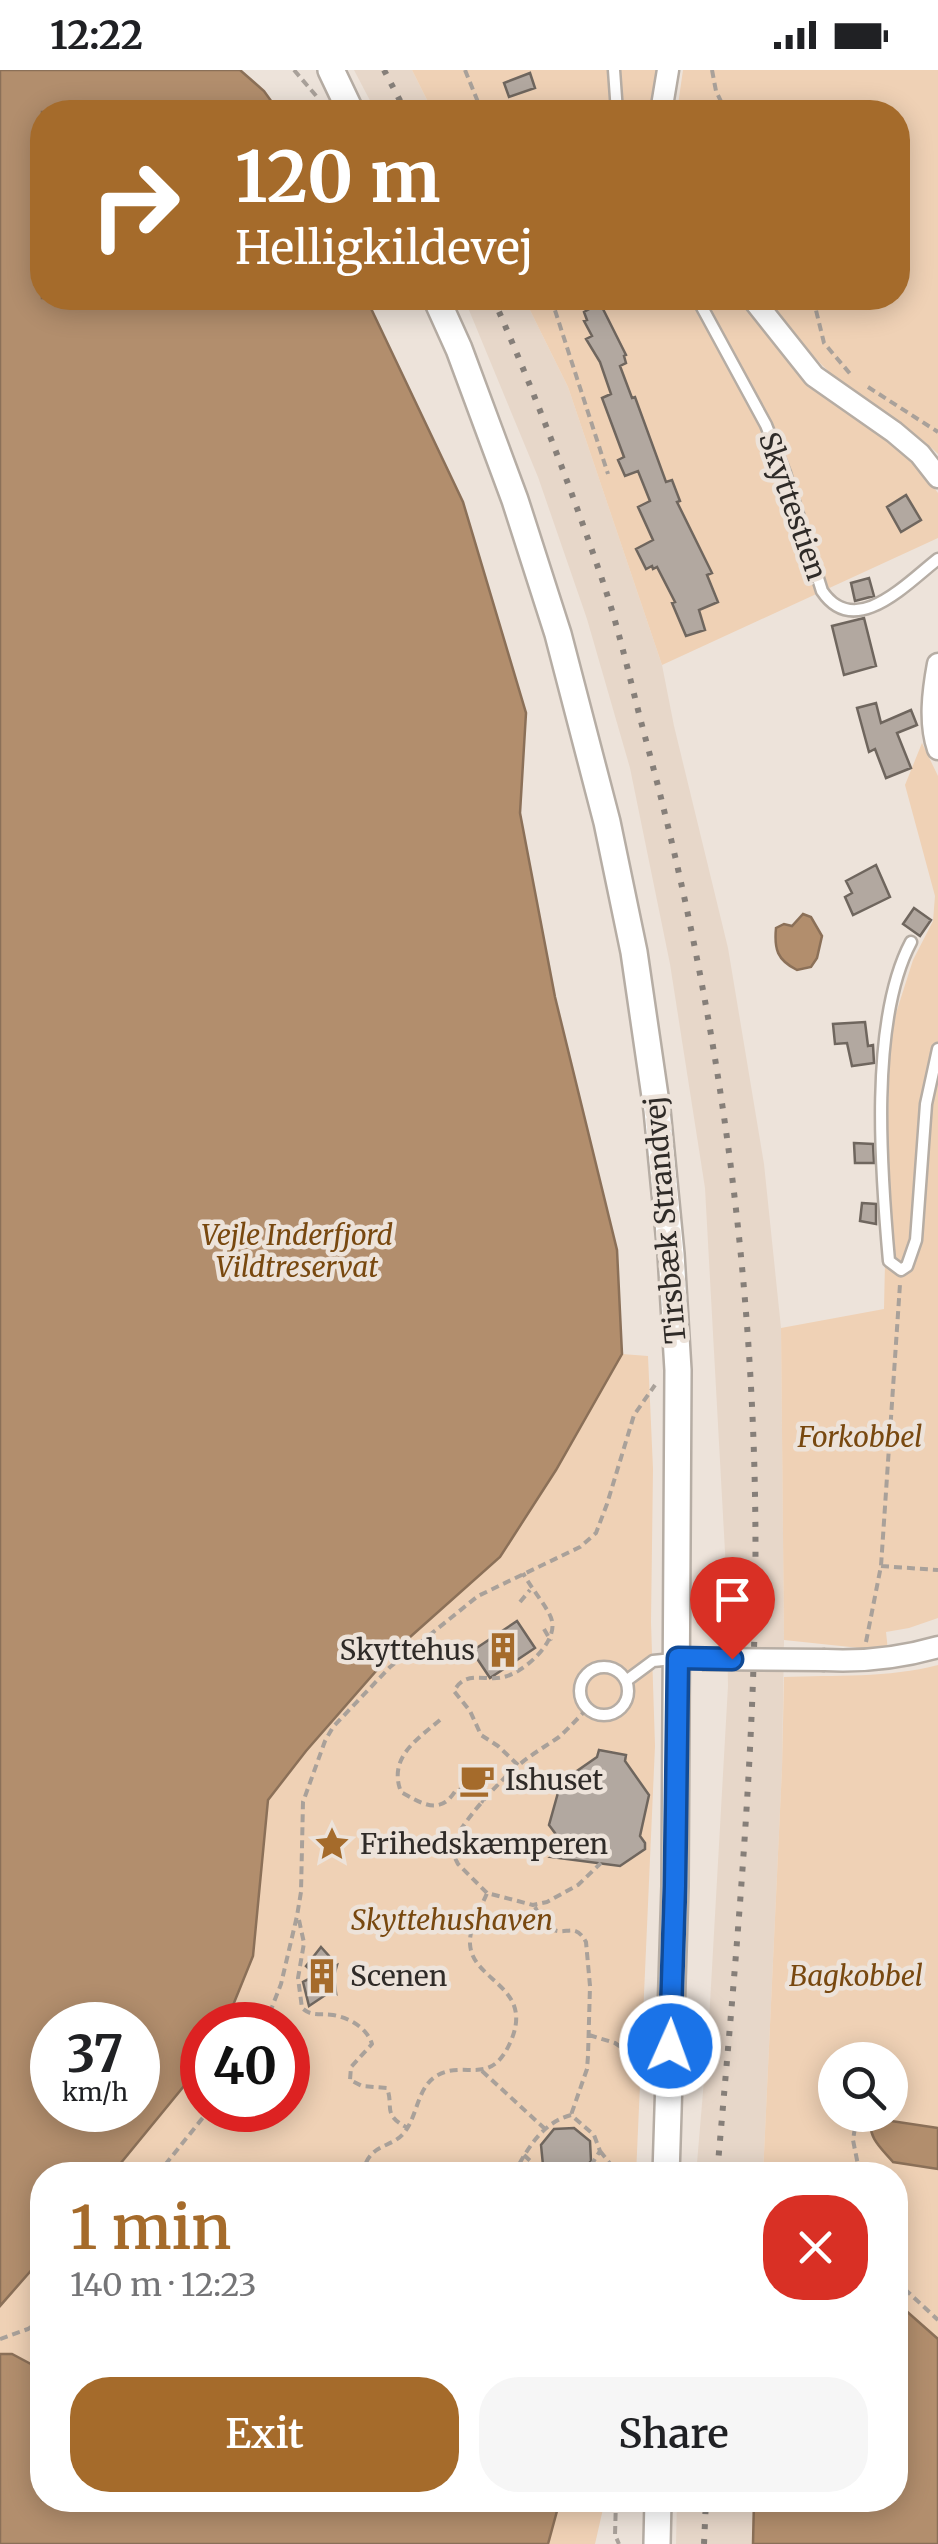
<!DOCTYPE html>
<html lang="en">
<head>
<meta charset="utf-8">
<style>
  :root { --surface:#fff; --page:#f6f6f6; --text:#202124; --muted:#757577; --accent:#a56b2b }
  body { margin:0; font-family:Merriweather,serif; background:var(--page); color:var(--text); height:100vh; display:flex; flex-direction:column; font-size:38px; white-space:nowrap }
  * { box-sizing:border-box; margin:0 }
  p { font-size:32px; color:var(--muted) }
  .icon { flex:none; width:55px; height:55px; fill:none; stroke:currentColor; stroke-width:2; stroke-linecap:round; stroke-linejoin:round }
  .map { position:relative; flex:1; overflow:hidden }
  .sheet { position:absolute; left:30px; top:2092px; width:878px; height:350px; display:flex; flex-direction:column; background:var(--surface); border-radius:40px; box-shadow:0 5px 25px #0003 }
  .sheet>* { flex:none }
  .hud { position:absolute; left:30px; top:30px; width:880px; height:210px; border-radius:40px; box-shadow:0 5px 25px #0003; background:#a56b2b; color:#fff; overflow:hidden }
  .controls { position:absolute; left:818px; top:1972px; display:grid; gap:20px }
  .controls a { display:grid; place-items:center; width:90px; height:90px; border-radius:50%; background:var(--surface); box-shadow:0 5px 25px #0003; font-size:50px }
  .speed { position:absolute; left:30px; top:1932px; display:flex; gap:20px; font-size:50px; font-weight:700; text-align:center }
  .speed>* { display:grid; place-content:center; width:130px; height:130px; border-radius:50%; background:var(--surface); box-shadow:0 5px 25px #0003; line-height:1 }
  .speed small { font-size:25px; font-weight:400 }
  .speed .limit { border:15px solid #d22; background:#fff; color:#111 }
  .pin { position:absolute; display:grid; place-items:center; width:85px; height:85px; color:#fff; margin:-102px -42px; border-radius:50% 50% 50% 0; rotate:-45deg; box-shadow:0 0 10px #0007 }
  .pin .icon { rotate:45deg }
  .me { position:absolute; width:110px; margin:-55px; rotate:2deg; stroke-linejoin:round; filter:drop-shadow(0 0 8px #0008) }
  .turn { display:flex; align-items:center; gap:35px; height:210px; padding:0 40px; font-size:45px }
  .turn .icon { width:130px; height:130px; stroke-width:2.5 }
  .turn b { display:block; font-size:70px; line-height:85px }
  .round { display:grid; place-items:center; flex:none; width:105px; height:105px; border-radius:40px; background:var(--page) }
  .headline { display:flex; align-items:center; justify-content:space-between; height:170px; padding:0 40px }
  h1 { font-size:60px; font-weight:600; line-height:75px; color:var(--accent) }
  .primary-button { display:flex; gap:20px; margin-top:auto; padding:20px 40px }
  .primary-button a { flex:1; height:115px; border-radius:40px; background:var(--accent); color:#fff; font-size:40px; font-weight:600; line-height:115px; text-align:center }
  .primary-button a+a { background:var(--page); color:var(--text) }
  .status { display:flex; justify-content:space-between; align-items:center; height:70px; padding:0 50px; background:var(--surface); direction:ltr }
  .status svg { height:28px; fill:currentColor }
  .map>svg:first-child { display:block }
</style>
</head>
<body>
<div class="status"><b>12:22</b><svg viewBox="0 0 49 12"><path d="M0 12V9h3v3zM5 12V6h3v6zM10 12V3h3v9zM15 12V0h3v12zM26 1h20v11H26zM47 4h2v5h-2z"/></svg></div>
<div class="map">
<svg width="938" height="2474" viewBox="0 0 938 2474">
  <rect width="100%" height="100%" fill="#ede3da"/>
  <path fill="#e7d7c9" d="M354 0H412L433 42H376Z
    M464 228H524L568 317 662 595 674 656 728 878 764 1094 781 1258 784 1570 782 1698 763 2105H696L709 1951 728 1616 726 1500 705 1118 670 894 630 698 587 549 538 407Z
    M677 2430H753L752 2474H676Z"/>
  <path fill="#efd1b5" fill-rule="evenodd" d="M0 0H232L255 12 269 42H42V228L318 1668 556 1400 622 1284 648 1286 653 1399 651 1552 655 1676 636 2105H42V2300L12 2284H0ZM52 1955H138V2040H52ZM202 1955H288V2040H202Z
    M412 0H658L652 42H433Z
    M683 0H938V384C911 356 874 340 844 315 813 290 791 259 767 228H898V42H677Z
    M524 228H739L808 317 902 375 938 423V468L662 595 568 317Z
    M922 673 938 706V1548L909 1558 886 1562 888 1581 784 1570 781 1258 884 1239 890 962 913 890 933 851 935 826 905 715Z
    M938 1595V2474H752L753 2430H895V2105H763L782 1698 784 1607C834 1605 889 1608 938 1595ZM835 1990H890V2045H835Z
    M560 2430H605L595 2474H548Z"/>
  <path fill="#b28e6d" stroke="#8b7058" stroke-width="2.5" fill-rule="evenodd" d="M0 0H240L264 21 279 42H42V228H366L463 432 526 643 520 743 555 927 617 1180 622 1284 556 1400 500 1487 391 1584 306 1681 268 1730 253 1886 225 1955H202V1994L111 2105H42V2188L0 2236ZM52 1955H138V2040H52Z
    M803 844 811 847 822 866 817 888 811 897 797 900C777 890 774 879 776 858L784 854 792 856Z
    M878 2049 938 2058V2099L893 2092C883 2080 866 2066 872 2050Z
    M895 2231 938 2269V2474H753L754 2430H895Z
    M0 2284H12L42 2300V2430H560L548 2474H0Z"/>
  <path fill="#b2a8a0" stroke="#6f665e" stroke-width="2.5" d="M530 3 535 18 509 27 504 13Z
    M600 233 626 285 624 286 626 293 620 296 632 328 635 327 666 412 672 410 680 431 677 432 712 503 707 505 718 532 699 540 705 560 686 566 672 533 675 532 657 497 653 499 652 496 646 499 636 479 653 470 638 437 650 431 638 401 625 406 618 390 624 387 602 328 611 324 600 292 586 269 592 266 584 251 587 250 584 242Z
    M906 425 921 450 901 462 887 437Z
    M869 508 874 526 855 531 851 513Z
    M864 548 876 596 844 605 832 556Z
    M876 633 881 653 911 640 917 655 897 663 911 698 886 708 875 679 869 682 857 638Z
    M876 795 890 827 853 845 845 827 852 823 846 811Z
    M914 838 931 850 920 866 903 854Z
    M865 952 868 976 873 975 874 993 852 996 847 973 835 974 833 954Z
    M854 1073 873 1074 874 1093H855Z
    M862 1133 876 1134V1154L860 1151Z
    M517 1551 535 1578 490 1608 472 1581Z
    M599 1680 626 1685 625 1691 649 1725 640 1766 645 1773V1779L620 1796 551 1787 566 1778 549 1755 561 1712 597 1687Z
    M467 1712a10 10 0 1 1 20 0a10 10 0 1 1-20 0Z
    M321 1877 329 1886 333 1897 337 1895 334 1906 336 1923 330 1918 327 1924 309 1936 303 1912 316 1905 306 1896Z
    M574 2058 590 2071 591 2091 578 2105H555L543 2095 541 2075 554 2059Z"/>
  <g fill="none" stroke-linecap="round" stroke-linejoin="round">
    <defs>
      <path id="service" d="M614 0 617 42
        M697 228 766 355 785 403 822 521C855 570 907 513 938 489
        M911 872C869 951 881 1102 889 1191L901 1200 907 1196 916 1170 926 1034 938 979
        M580 1621a24 24 0 1 1 48 0a24 24 0 1 1-48 0Z
        M626 1611 653 1591 673 1589"/>
      <path id="minor" d="M661 42 668 0
        M752 228 814 306 894 362 920 384 938 407
        M938 594C933 621 929 653 938 679
        M825 1590C865 1592 900 1588 938 1577"/>
      <path id="tertiary" d="M331 0 351 42
        M436 228 459 279 515 430 558 564 607 752 634 882 657 1040 671 1184 678 1300 675 1816 666 2105
        M657 2474 658 2430"/>
    </defs>
    <use href="#service" stroke="#b6ada4" stroke-width="15"/>
    <use href="#minor" stroke="#b6ada4" stroke-width="25"/>
    <use href="#tertiary" stroke="#b6ada4" stroke-width="30"/>
    <path stroke="#a9a19a" stroke-width="4" stroke-dasharray="8 5" stroke-linecap="butt" d="M294 0 318 28
      M465 0 482 42
      M712 0 716 21 726 42
      M551 228 608 404
      M813 228 824 273 852 306
      M868 317 938 362
      M881 1496 938 1500
      M520 1532 530 1520
      M544 1559 551 1571
      M866 1572 881 1496 900 1214
      M587 1639C578 1648 569 1658 559 1667 546 1676 532 1684 520 1694 501 1709 456 1757 451 1780L458 1794 487 1823 533 1835 547 1832 578 1815 601 1793
      M440 1650C416 1670 388 1688 401 1722 423 1734 440 1746 456 1720L464 1719 484 1732
      M518 1695 498 1676 481 1665 470 1641 454 1621C466 1599 486 1612 504 1607 524 1602 557 1573 552 1551 550 1540 530 1517 523 1503
      M535 1837C539 1844 543 1854 550 1858 565 1868 574 1850 586 1872L590 1916 588 1986 587 1999 571 2045
      M299 1850 304 1873 298 1908 302 1938C312 1947 320 1943 333 1945 350 1948 367 1958 372 1974L351 1997 350 2010 362 2016 387 2018C394 2037 382 2044 406 2057
      M265 1955 281 1914 297 1846 301 1822 303 1732 325 1671 333 1657 390 1597 478 1526 580 1477 596 1463 607 1434 634 1345 655 1315
      M589 1965 615 1973 646 1995
      M482 2001 544 2058
      M857 2045 853 2070 860 2105
      M600 2081 616 2101 615 2105
      M524 2085 545 2105
      M157 2105 209 2040
      M362 2105C370 2068 394 2082 408 2057 418 2040 419 2015 438 2005 466 1990 490 2017 510 1973 536 1916 472 1912 470 1874 469 1857 481 1838 487 1823
      M513 2105C527 2080 541 2053 571 2045L594 2065 600 2081 585 2105
      M895 2210 938 2250
      M0 2269 28 2259 42 2250
      M616 2430 615 2465 619 2474"/>
    <use href="#service" stroke="#fff" stroke-width="10"/>
    <use href="#minor" stroke="#fff" stroke-width="20"/>
    <use href="#tertiary" stroke="#fff" stroke-width="25"/>
    <path stroke="#867f79" stroke-width="6" stroke-dasharray="5 10" stroke-linecap="butt" d="M384 0 406 42
      M493 228C534 321 571 418 604 515 620 563 631 614 644 663 704 883 741 1109 752 1336 765 1593 739 1850 717 2105
      M704 2474 706 2430"/>
    <defs>
      <path id="minor-bridge" d="M702 1589 825 1590"/>
    </defs>
    <use href="#minor-bridge" stroke="#b6ada4" stroke-width="25" stroke-linecap="butt"/>
    <use href="#minor-bridge" stroke="#fff" stroke-width="20"/>
  </g>
  <g fill="none" stroke-linecap="round" stroke-linejoin="round">
    <defs>
      <path id="route" d="M670 1976 675 1816 678 1588 732 1589"/>
    </defs>
    <use href="#route" stroke="#114b97" stroke-width="25"/>
    <use href="#route" stroke="#1a73e8" stroke-width="18"/>
  </g>
  <defs>
    <symbol id="building-bare" viewBox="-9 -9 18 18"><path d="M-4-6H4V6H1V3H-1V6H-4ZM-2.5-4.3h1.7v1.8h-1.7ZM.8-4.3h1.7v1.8H.8ZM-2.5-1h1.7V.8h-1.7ZM.8-1h1.7V.8H.8Z" fill="#a56b2b" stroke="#ede3da" stroke-width="2.5" paint-order="stroke"/></symbol>
    <symbol id="cafe-bare" viewBox="-9 -9 18 18"><path d="M-5.5-4.5H6V0H3Q3 3.5 0 3.5H-2.5Q-5.5 3.5-5.5 0ZM3-3.2v2h1.7v-2ZM-6 4.5H4V6H-6Z" fill="#a56b2b" stroke="#ede3da" stroke-width="2.5" paint-order="stroke"/></symbol>
    <symbol id="sight-bare" viewBox="-9 -9 18 18"><path d="M0-6L1.8-2.2L6-1.7L2.9 1.2L3.7 5.4L0 3.3L-3.7 5.4L-2.9 1.2L-6-1.7L-1.8-2.2Z" fill="#a56b2b" stroke="#ede3da" stroke-width="2.5" paint-order="stroke"/></symbol>
  </defs>
  <g fill-rule="evenodd">
    <use href="#building-bare" x="478" y="1555" width="50" height="50"/>
    <use href="#cafe-bare" x="452" y="1685" width="50" height="50"/>
    <use href="#sight-bare" x="307" y="1749" width="50" height="50"/>
    <use href="#building-bare" x="297" y="1881" width="50" height="50"/>
  </g>
  <g text-anchor="middle" dominant-baseline="central" stroke-width="9" stroke-linejoin="round" paint-order="stroke">
    <g font-size="28" fill="#2f2b28" stroke="#ede3da">
      <text transform="translate(793 436) rotate(71)">Skyttestien</text>
      <text transform="translate(665 1150) rotate(-95)">Tirsbæk Strandvej</text>
    </g>
    <g font-size="28" font-style="italic" fill="#78480f" stroke="#ede3da">
      <text x="297" y="1165">Vejle Inderfjord<tspan x="297" dy="32">Vildtreservat</tspan></text>
      <text x="860" y="1367">Forkobbel</text>
      <text x="452" y="1850">Skyttehushaven</text>
      <text x="856" y="1906">Bagkobbel</text>
    </g>
    <g font-size="28" fill="#2f2b28" stroke="#ede3da" text-anchor="start">
      <text x="475" y="1580" text-anchor="end">Skyttehus</text>
      <text x="505" y="1710">Ishuset</text>
      <text x="360" y="1774">Frihedskæmperen</text>
      <text x="350" y="1906">Scenen</text>
    </g>
  </g>
</svg>
<div class="controls">
<a><svg class="icon" aria-label="search" viewBox="0 0 24 24"><circle cx="10" cy="10" r="6"/><path d="M15 15l6 6"/></svg></a>
</div>
<div class="speed"><div>37<small>km/h</small></div><div class="limit">40</div></div>
<div class="pin" style="left:732px;top:1589px;background:#d93025"><svg class="icon" aria-label="arrive" viewBox="0 0 24 24"><path d="M6 21V4h12l-3 4 3 4H6"/></svg></div>
<svg class="me" style="left:670px;top:1976px" viewBox="-20 -20 40 40"><circle r="17" fill="#1a73e8" stroke="#fff" stroke-width="3"/><path d="M0-11L8 9 0 5-8 9z" fill="#fff"/></svg>
<div class="hud">
<div class="turn"><svg class="icon" aria-label="right" viewBox="0 0 24 24"><path d="M7 20v-9h11M14 6l5 5-5 5"/></svg><div><b>120 m</b>Helligkildevej</div></div>
</div>
<section class="sheet">
<div class="headline"><div><h1>1 min</h1><p>140 m · 12:23</p></div><a class="round" style="background:#d93025;color:#fff"><svg class="icon" aria-label="close" viewBox="0 0 24 24"><path d="M6 6l12 12M18 6L6 18"/></svg></a></div>
<div class="primary-button"><a>Exit</a><a>Share</a></div>
</section>
</div>
</body>
</html>
